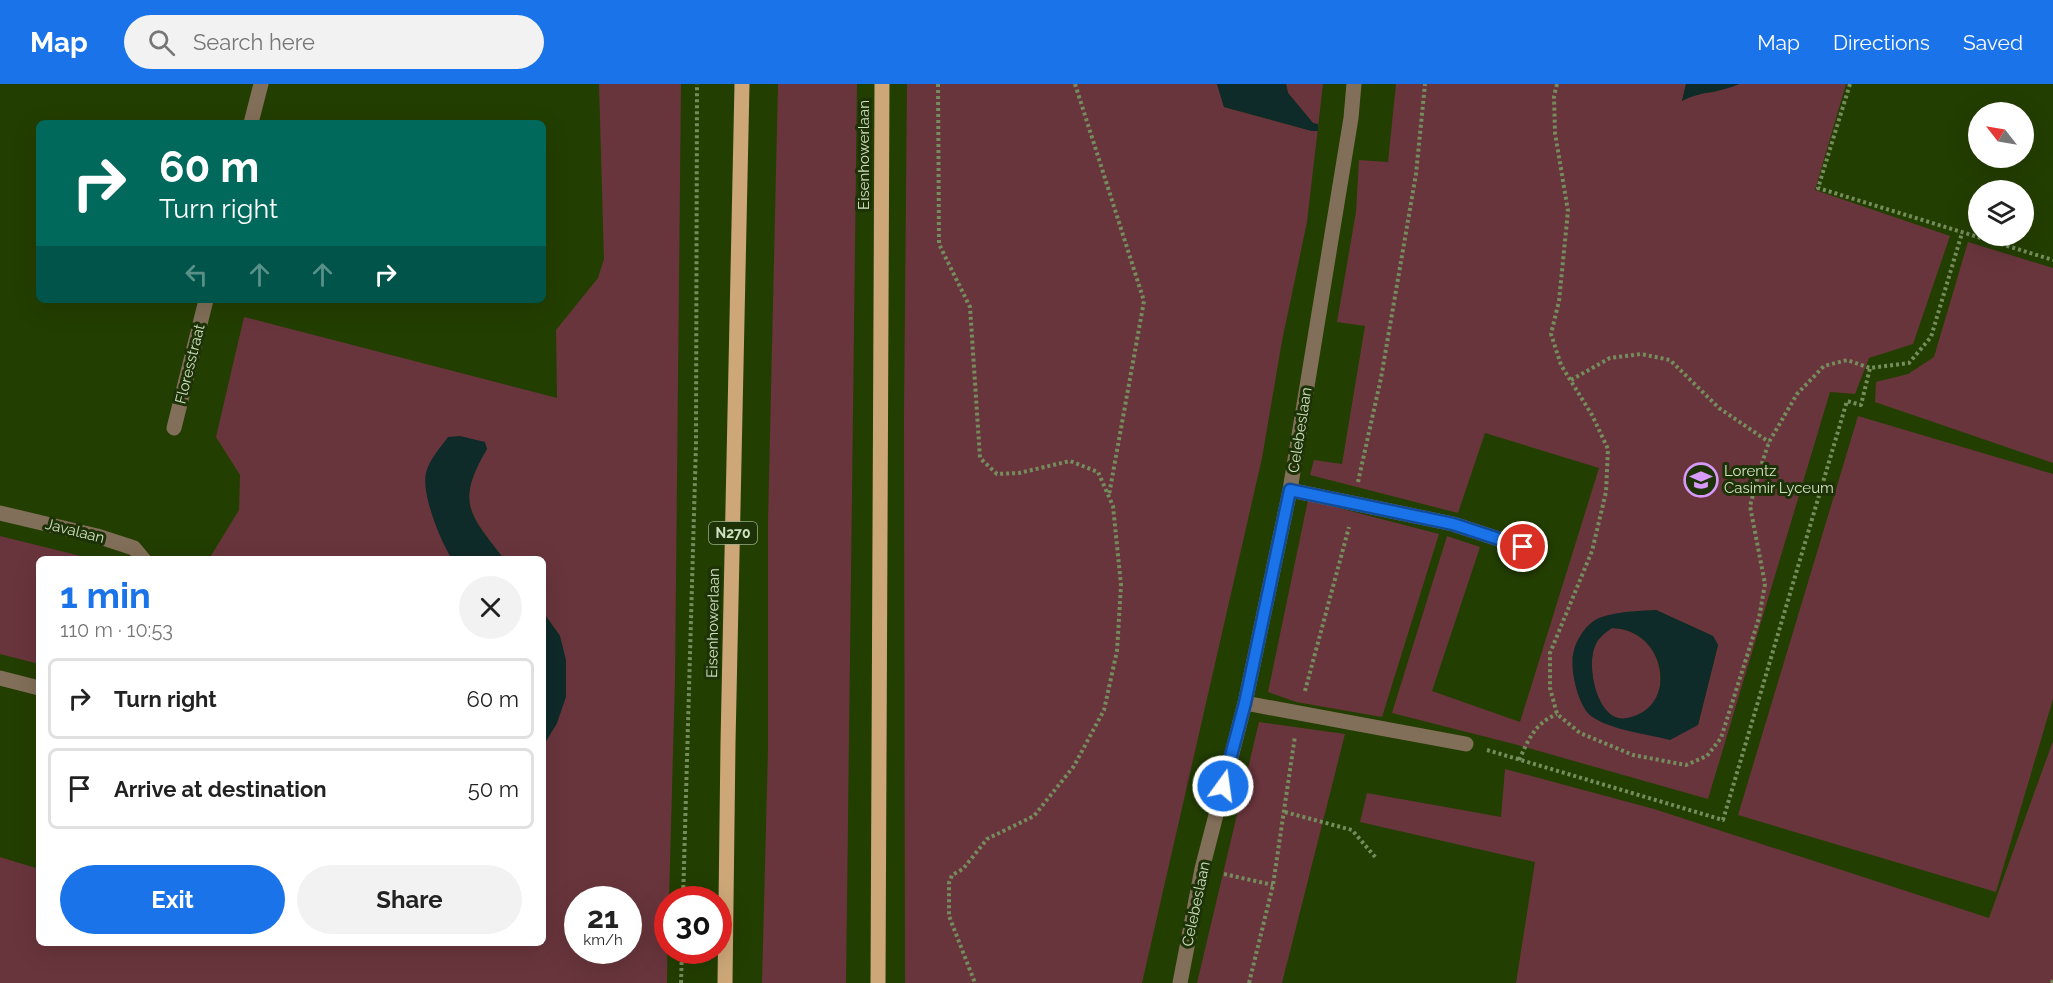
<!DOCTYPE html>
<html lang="en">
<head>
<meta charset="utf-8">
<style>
  :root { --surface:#fff; --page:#f2f2f2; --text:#222; --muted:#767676; --line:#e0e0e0; --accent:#1a73e8 }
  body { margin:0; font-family:Raleway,sans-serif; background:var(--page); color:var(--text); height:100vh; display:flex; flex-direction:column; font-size:22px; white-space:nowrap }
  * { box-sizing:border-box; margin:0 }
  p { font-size:20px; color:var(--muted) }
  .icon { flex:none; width:33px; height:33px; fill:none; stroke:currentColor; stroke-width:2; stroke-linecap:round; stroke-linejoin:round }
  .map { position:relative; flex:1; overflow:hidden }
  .drawer { position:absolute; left:36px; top:472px; width:510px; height:390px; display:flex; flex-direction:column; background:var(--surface); border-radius:9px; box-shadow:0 6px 24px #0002 }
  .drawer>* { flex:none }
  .hud { position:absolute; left:36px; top:36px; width:510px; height:183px; border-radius:9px; box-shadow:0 6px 24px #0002; background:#00695c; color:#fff; overflow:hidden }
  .needle { width:39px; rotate:301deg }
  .fabs { position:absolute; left:1968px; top:18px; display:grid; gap:12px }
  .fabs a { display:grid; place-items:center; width:66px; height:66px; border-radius:50%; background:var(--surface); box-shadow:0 6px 24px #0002; font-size:30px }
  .speed { position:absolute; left:564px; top:802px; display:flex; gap:12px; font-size:30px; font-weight:700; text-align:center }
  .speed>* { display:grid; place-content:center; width:78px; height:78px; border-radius:50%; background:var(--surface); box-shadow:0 6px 24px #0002; line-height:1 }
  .speed small { font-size:15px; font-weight:400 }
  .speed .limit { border:9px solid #d22; background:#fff; color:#111 }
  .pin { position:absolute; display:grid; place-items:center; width:51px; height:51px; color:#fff; margin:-26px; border:3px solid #fff; border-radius:50%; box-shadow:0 2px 6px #0007 }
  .me { position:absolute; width:66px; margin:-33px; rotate:14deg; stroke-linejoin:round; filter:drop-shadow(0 0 4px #0008) }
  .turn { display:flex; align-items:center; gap:21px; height:126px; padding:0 24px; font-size:27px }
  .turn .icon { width:78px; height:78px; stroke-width:2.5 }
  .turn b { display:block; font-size:42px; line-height:51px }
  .lanes { display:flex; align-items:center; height:57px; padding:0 24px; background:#0003; justify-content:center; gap:30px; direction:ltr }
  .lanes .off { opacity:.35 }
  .round { display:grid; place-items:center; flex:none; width:63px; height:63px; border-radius:32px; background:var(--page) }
  .overview { display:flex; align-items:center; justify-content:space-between; height:102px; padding:0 24px }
  h1 { font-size:36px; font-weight:700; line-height:45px; color:var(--accent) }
  .action { display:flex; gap:12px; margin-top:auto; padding:12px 24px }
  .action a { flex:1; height:69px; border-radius:36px; background:var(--accent); color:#fff; font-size:24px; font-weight:700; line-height:69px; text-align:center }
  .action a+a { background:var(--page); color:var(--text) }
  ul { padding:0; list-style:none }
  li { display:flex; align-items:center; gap:18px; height:81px; margin:0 12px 9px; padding:0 12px; border:3px solid var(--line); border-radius:9px }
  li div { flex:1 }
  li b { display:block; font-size:22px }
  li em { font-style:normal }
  header { display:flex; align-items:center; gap:36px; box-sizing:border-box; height:84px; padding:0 30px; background:var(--accent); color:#fff }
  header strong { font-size:28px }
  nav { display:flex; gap:33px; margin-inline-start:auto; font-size:21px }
  .search { width:420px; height:54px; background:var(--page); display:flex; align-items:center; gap:15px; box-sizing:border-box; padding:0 21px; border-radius:33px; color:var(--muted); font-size:22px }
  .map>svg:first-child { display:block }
</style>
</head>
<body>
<header>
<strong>Map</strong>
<div class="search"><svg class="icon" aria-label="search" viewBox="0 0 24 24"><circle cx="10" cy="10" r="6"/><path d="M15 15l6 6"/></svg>Search here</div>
<nav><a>Map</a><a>Directions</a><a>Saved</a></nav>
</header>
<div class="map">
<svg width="2053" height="899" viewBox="0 0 2053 899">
  <rect width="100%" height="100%" fill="#233e01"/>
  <path fill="#69353c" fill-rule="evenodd" d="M599 0H681L675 595 669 816H668L667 899H0V773L39 785V860H543V662L557 639 560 552 543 528V476L504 475C470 431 455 418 487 365L427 412 436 440 452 475H209L239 426 240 391 216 353 244 233 557 314 556 246 598 194 604 175ZM578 816H628V867H578Z
    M778 0H857L846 899H762L768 665V438Z
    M907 0H1217L1224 23 1312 47 1313 39 1288 9 1286 0H1323L1307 138 1282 257 1262 374 1142 899H905L904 334Z
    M1396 0H1686L1682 17 1694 10 1714 8 1739 0H1846L1815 106 1950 152 1913 260 1869 274 1855 310 1830 308 1708 715 1514 660 1392 629 1447 452 1480 463 1432 607 1520 638 1599 384 1485 349 1458 429 1310 391 1314 376 1342 380 1365 242 1337 238 1356 128 1359 76 1388 78ZM1656 526 1713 552 1718 561 1698 641H1609L1572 573 1597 535 1625 528Z
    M1968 158 2053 184V379L1875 318 1876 298 1908 290 1934 273Z
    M1858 332 2053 390V615L1996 808 1738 731Z
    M1308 416 1439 450 1382 633 1296 618 1268 608Z
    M0 452 93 475 39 476V580L0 570Z
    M1612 544C1671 546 1677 631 1625 635 1596 637 1585 579 1596 560 1599 553 1606 548 1612 544Z
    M1259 638 1345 650 1282 899H1197Z
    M2053 657V899H1516L1535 778 1360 738 1367 709 1501 733 1505 685 1654 725 1989 834Z"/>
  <path fill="#0e2a29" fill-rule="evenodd" d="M1217 0H1286L1288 9 1313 39 1318 40V47H1312L1224 23Z
    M1686 0H1739C1720 9 1700 7 1682 17Z
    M460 352 485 358 487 365C455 419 469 430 504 475H452C441 458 421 410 426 389 429 376 440 364 448 353Z
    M1656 526 1713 552 1718 561 1698 641 1670 656C1647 650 1610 646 1591 632 1579 623 1570 588 1573 572 1574 559 1585 541 1597 535 1610 528 1641 527 1656 526ZM1612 544C1667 545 1680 624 1627 634 1597 640 1585 580 1596 560 1599 553 1606 548 1612 544Z
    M543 528 560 552 566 576V613L557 639 543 662Z"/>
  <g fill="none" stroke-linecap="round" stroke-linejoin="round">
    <path stroke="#758c5d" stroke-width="4" stroke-dasharray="3 3" stroke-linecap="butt" d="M938 0 939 160 970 223 980 374 997 390 1019 389 1070 377 1098 388 1113 422 1121 501 1117 567 1104 626 1074 682 1034 732 987 755 963 785 952 791 949 799V832L975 899
      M1075 0 1144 217 1109 411
      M1557 0 1554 12 1555 49 1568 127 1559 217 1551 250 1561 281 1592 331 1608 365 1606 408 1592 467 1550 569V604L1557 630 1580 649 1633 671 1686 681 1707 672 1721 654 1759 534 1765 500 1750 422 1759 388 1769 358 1797 310 1824 282 1847 276 1870 284 1909 279 1931 253 1962 149
      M1850 0 1818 104 2053 176
      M1571 296 1610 274 1641 270 1670 276 1719 324 1769 358
      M1358 398 1381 294 1416 90 1425 0
      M1305 607 1349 443
      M1487 666 1723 736 1847 317 1861 321 1870 284
      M1519 676C1529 655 1534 640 1557 630
      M1285 728 1352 746 1376 774
      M1224 790 1273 801
      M683 816 696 360 697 0
      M681 899 682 867
      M1249 899 1273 801 1295 652
      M2052 899 2053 895"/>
    <path stroke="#826f59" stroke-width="15" d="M251 39 261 0
      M174 344 206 216
      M1290 406 1453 440 1523 463
      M0 429 97 452 134 464 144 476
      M0 594 39 604
      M1245 619 1466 660
      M1180 899 1202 785 1245 619 1290 406 1351 34 1354 0"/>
    <path stroke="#cda778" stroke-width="15" d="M725 899 728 659 742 0
      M878 899 882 0"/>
  </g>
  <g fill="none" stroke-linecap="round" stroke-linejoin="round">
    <defs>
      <path id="route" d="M1223 702 1245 619 1290 406 1453 440 1523 463"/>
    </defs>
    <use href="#route" stroke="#114b97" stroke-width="15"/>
    <use href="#route" stroke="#1a73e8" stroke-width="10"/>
  </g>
  <defs>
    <symbol id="school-ring" viewBox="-11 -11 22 22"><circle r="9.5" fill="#1d3206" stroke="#d69bfa" stroke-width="1.5"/><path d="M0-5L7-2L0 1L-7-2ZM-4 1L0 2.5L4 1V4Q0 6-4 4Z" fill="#d69bfa"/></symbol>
  </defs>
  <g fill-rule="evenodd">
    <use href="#school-ring" x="1682" y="377" width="38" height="38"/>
  </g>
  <g text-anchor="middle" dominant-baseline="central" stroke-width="6" stroke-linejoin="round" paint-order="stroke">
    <rect fill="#1d3206" stroke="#9aac8a" stroke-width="1.5" x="709" y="438" width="48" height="22" rx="4.5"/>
    <g font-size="14" font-weight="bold" fill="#d0e1c3">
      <text x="733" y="449">N270</text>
    </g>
    <g font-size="15" fill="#d0e1c3" stroke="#1d3206">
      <text transform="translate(864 71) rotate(-90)">Eisenhowerlaan</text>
      <text transform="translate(190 280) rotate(-76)">Floresstraat</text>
      <text transform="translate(1300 346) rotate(-81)">Celebeslaan</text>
      <text transform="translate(75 447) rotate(14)">Javalaan</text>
      <text transform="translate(713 539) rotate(-89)">Eisenhowerlaan</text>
      <text transform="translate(1196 820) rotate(-78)">Celebeslaan</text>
    </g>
    <g font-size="15" fill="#d0e1c3" stroke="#1d3206" text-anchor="start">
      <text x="1724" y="387">Lorentz<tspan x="1724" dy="17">Casimir Lyceum</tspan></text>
    </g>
  </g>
</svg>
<div class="fabs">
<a><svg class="needle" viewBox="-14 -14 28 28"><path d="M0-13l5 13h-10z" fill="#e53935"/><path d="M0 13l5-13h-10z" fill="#767676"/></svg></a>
<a><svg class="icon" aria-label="layers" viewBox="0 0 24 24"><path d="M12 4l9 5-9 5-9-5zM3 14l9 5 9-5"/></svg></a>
</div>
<div class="speed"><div>21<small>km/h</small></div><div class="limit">30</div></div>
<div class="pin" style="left:1523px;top:463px;background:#d93025"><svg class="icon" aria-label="arrive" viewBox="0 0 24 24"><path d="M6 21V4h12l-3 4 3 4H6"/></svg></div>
<svg class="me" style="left:1223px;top:702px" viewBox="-20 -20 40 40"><circle r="17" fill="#1a73e8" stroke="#fff" stroke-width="3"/><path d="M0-11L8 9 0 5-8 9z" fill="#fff"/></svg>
<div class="hud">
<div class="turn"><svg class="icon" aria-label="right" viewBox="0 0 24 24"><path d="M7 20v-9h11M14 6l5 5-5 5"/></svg><div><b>60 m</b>Turn right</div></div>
<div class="lanes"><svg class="icon off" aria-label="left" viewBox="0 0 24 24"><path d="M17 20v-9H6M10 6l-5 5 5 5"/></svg><svg class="icon off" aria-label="ahead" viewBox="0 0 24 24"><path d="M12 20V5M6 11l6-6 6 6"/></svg><svg class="icon off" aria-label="ahead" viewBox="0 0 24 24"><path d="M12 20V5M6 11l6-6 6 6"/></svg><svg class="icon" aria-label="right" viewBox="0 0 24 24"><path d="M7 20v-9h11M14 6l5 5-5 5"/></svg></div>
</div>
<section class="drawer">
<div class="overview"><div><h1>1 min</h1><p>110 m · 10:53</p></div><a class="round"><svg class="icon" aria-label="close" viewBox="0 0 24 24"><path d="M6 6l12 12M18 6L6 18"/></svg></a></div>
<ul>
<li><svg class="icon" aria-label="right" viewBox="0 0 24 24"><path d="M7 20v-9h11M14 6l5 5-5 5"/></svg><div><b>Turn right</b></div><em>60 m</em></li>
<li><svg class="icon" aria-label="arrive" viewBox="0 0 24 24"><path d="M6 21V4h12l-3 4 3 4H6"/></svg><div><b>Arrive at destination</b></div><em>50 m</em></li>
</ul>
<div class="action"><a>Exit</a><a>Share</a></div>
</section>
</div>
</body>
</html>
